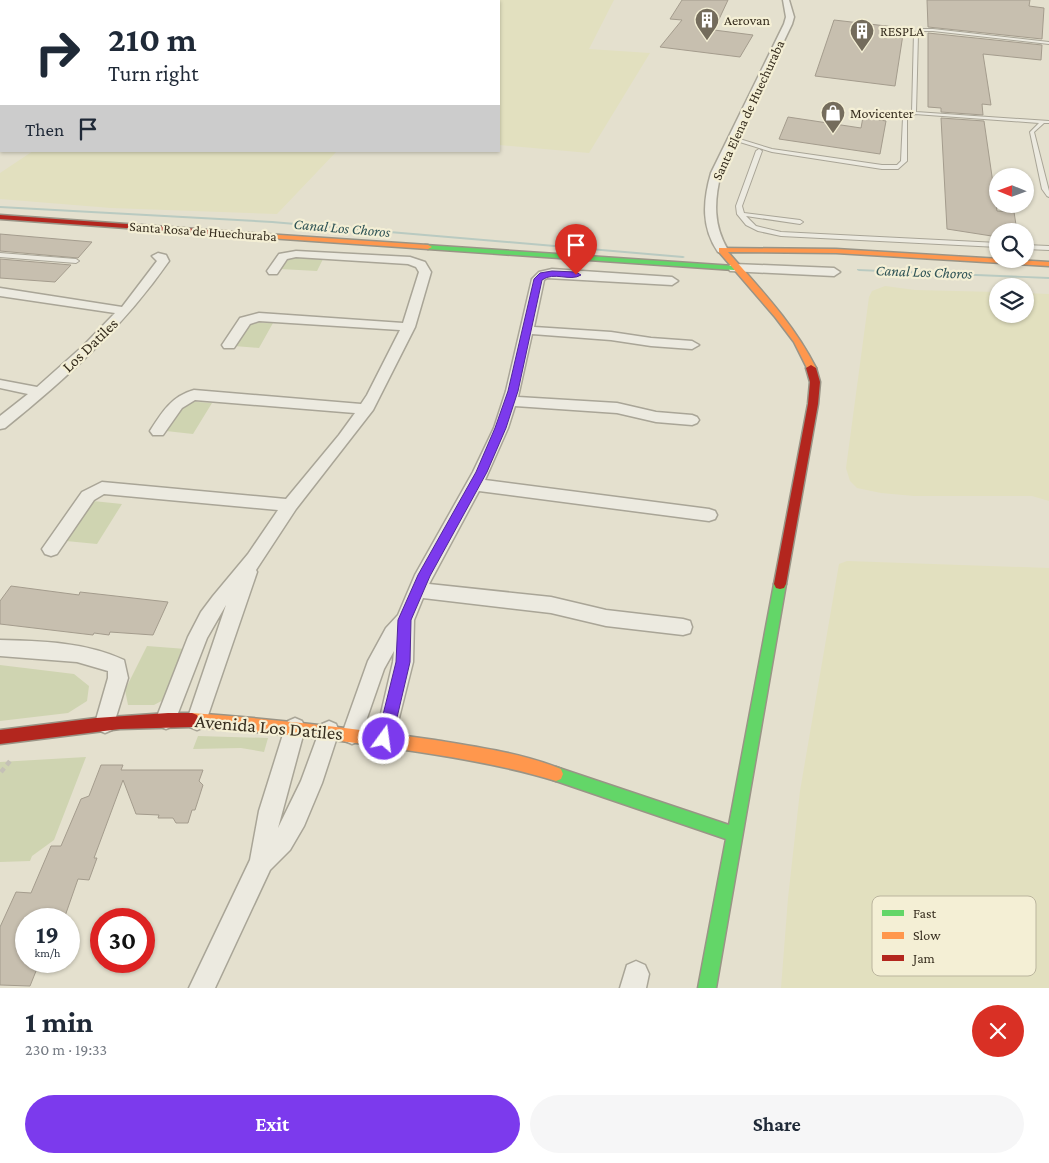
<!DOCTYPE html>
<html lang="en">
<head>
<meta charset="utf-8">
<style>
  :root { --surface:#fff; --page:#f6f6f7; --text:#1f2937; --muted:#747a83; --accent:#7c3aed }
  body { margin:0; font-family:"Crimson Pro",serif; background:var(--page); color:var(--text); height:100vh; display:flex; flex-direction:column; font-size:19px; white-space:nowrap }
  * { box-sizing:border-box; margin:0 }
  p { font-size:16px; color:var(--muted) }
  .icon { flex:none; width:28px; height:28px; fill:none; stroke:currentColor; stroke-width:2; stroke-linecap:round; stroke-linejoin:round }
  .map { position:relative; height:988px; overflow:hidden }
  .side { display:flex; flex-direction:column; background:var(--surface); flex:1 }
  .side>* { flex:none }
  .top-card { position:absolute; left:0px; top:0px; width:500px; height:152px; box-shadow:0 1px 4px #0004; background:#fff; color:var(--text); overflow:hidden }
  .needle { width:32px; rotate:271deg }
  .fabs { position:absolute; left:989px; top:168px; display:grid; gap:10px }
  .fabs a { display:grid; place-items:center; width:45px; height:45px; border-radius:50%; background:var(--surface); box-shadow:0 1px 4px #0004; font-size:25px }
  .speed { position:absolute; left:15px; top:908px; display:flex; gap:10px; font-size:25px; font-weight:700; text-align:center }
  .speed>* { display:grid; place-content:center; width:65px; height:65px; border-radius:50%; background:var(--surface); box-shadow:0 1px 4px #0004; line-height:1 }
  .speed small { font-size:12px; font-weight:400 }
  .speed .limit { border:8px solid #d22; background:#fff; color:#111 }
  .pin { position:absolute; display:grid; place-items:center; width:42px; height:42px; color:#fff; margin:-51px -21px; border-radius:50% 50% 50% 0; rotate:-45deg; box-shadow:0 0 5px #0007 }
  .pin .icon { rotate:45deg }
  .me { position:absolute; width:55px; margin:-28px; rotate:14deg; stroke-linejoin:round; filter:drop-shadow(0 0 4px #0008) }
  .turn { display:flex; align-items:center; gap:18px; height:105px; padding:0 25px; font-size:22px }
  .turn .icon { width:65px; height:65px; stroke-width:2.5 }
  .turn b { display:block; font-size:35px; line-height:42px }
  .then { display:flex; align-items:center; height:48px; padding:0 25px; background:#0003; gap:10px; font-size:19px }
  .round { display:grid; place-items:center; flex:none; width:52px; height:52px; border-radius:26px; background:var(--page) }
  .summary { display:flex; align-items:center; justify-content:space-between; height:85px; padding:0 25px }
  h1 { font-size:30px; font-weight:700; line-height:38px }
  .action { display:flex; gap:10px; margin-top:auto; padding:10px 25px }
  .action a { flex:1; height:58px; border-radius:30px; background:var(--accent); color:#fff; font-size:20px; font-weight:700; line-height:58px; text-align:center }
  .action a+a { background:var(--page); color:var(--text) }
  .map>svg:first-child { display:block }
</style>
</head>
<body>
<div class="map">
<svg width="1049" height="988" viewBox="0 0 1049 988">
  <rect width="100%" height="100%" fill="#e4e0ce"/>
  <path fill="#e2e0bf" d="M261 0H614L589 49 650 53 589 153 499 145V1H260Z
    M33 151H337L277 214 111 208 0 199V173Z
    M885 286 915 290 997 292 998 314H1025V293L1049 294V501L1032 496H914L881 493 857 488 850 481 846 468 869 297 872 291Z
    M847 561 1049 568V988H781L788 898 800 791 839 564Z"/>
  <path fill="#cfd4b1" d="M287 257 323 259 317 271 280 269Z
    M249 322 273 323 259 348 234 346Z
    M185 401 212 403 193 434 166 431Z
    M93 501 122 504 97 544 66 541Z
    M147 646 186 649 167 698 154 705H128L125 690Z
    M0 665 74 674 89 686 87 701 68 713 0 721Z
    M198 736 268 738 264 752 241 748 193 749Z
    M86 757 54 840 32 856 30 861 0 862V762Z"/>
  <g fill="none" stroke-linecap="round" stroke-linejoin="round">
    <path fill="#b9cac1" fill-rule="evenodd" d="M0 206 272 221 683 256 685 257 683 258 272 223 0 208Z
      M857 269 1049 277V279L859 271 857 270Z"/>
  </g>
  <path fill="#c7bfaf" stroke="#a49c8d" d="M682 0H728L714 30 753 35 740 57 660 47 682 20 670 19Z
    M927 0H1030L1029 6 1044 8 1042 39 928 27Z
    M834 20 904 28 895 86 815 76Z
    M928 33 1042 45 1041 60 983 54 991 105 982 104 983 115 941 112V108L928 107Z
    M788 117 861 128 863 117 886 121 880 154 779 139Z
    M941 118 984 121 997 211 1014 212 1017 231H998V237L947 229Z
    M0 234 92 242 78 258 0 251Z
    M0 259 71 265 55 282 0 278Z
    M11 586 79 595 80 592 168 602 153 635 110 632 109 635 94 633 93 635 0 624V601Z
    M101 765H123L121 770H203L199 781 203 785 195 810H192L188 823H176L173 818H158L159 815 136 814 123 780 94 858H97L89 880 78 879 64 919H26V961H40L30 986 0 985V927L16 892 31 893 51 846H61L81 799 89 796Z"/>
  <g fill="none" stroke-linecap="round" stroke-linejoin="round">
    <defs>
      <path id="lane" d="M922 29H933L1049 42V44L933 31H923L918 34 916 112 1049 121V123H1044L1034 132 1049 191V197L1047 196 1042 189 1030 132 1039 123 915 114 907 119V161L898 169H882L772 152 730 139 733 137 772 149 882 165H897L901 161 903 118 912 112 914 33Z
        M759 149 762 151 742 206 744 213 800 220 803 222 800 224 746 216 756 226 781 232 998 243V247L781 236 758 231 746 225 737 214 736 206 756 151Z
        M1025 245 1049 246V250L1025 249Z
        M0 253 76 259 79 261 76 263 0 257Z"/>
      <path id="street" d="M783 0H789L794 17 792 24 721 173C714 201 713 225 728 250L722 253 718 252C701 227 703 201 711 173L784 24 786 17Z
        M296 251 410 257 425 262 431 272 415 327 373 410 296 509 256 570 257 572 204 727 197 730 190 727 187 720 226 605 207 638 173 726 166 729 159 726 156 719 188 637 201 612 213 596 248 554 278 510 104 494 94 500 57 554 51 556 45 554 42 549 82 492 102 482 286 499 339 435 355 413 195 400 182 408 163 435H153L150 431C162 412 172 396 194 390L361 404 367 395 400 330 259 321 250 324 234 348H224L222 345 240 318 259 313 403 323 419 272 416 267 408 264 296 257 287 259 277 274H269L267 271 279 254Z
        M158 253 166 255 169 261C124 326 67 378 5 428L0 429V416L28 394 0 388V380L37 387 83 346 115 313 0 296V288L122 307 157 261 152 256Z
        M734 264 834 268 840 272 834 276 730 271 728 268 730 265Z
        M552 269 672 277 678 281 672 285 547 278 544 280 534 327 611 332 651 338 692 341 699 345 692 349 651 346 611 340 532 334 518 397 617 403 656 412 692 415 697 417 699 420 697 423 692 425 656 422 617 413 515 406 508 428 485 480 709 509 715 511 717 515 715 519 709 521 479 491 429 584 551 597 606 610 683 619 690 621 692 627 690 633 683 635 606 626 551 613 423 598 414 620 413 662 392 746 385 749 378 746 375 739 393 662 394 651 384 669 359 741 352 744 345 741 342 734 368 661 386 628 398 615 415 575 473 472 494 428 506 391 532 279 539 272Z
        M0 640C42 641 85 642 124 660L128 678 112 730 105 733 98 730 95 723 108 678V671L77 662 0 656Z
        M295 718 302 721 305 728 278 828 301 781 322 724 329 721 336 724 339 731 322 783 304 826 290 850 270 870 215 988H189L250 860 259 811 285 728 288 721Z
        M636 961 645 965 649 974 646 988H620L627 965Z"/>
      <path id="fast" d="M425 245 734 266 738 268 734 270 428 249 424 247Z
        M780 579 784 580 786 584 716 988H698L726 839 556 781 551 779 549 774 551 769 556 767 729 825 774 584 776 580Z"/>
      <path id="slow" d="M221 231 428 245 432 247 428 249 224 235H221Z
        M719 248 836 249 1049 262V266L836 253 728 252C761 290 793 323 816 368L811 371 808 370 794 342 775 317 719 252Z
        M192 713C273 719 354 728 435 740 477 747 522 753 561 769L563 774 561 779 556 781C511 767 465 759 419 752 343 740 268 732 192 727L187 725 185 720 187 715Z"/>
      <path id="jam" d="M0 215 224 231 228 233 224 235 0 219Z
        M811 365 816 368 820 382 818 404 786 584 784 588 780 589 776 588 774 584 808 404 810 382 806 368Z
        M168 713H192L197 715 199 720 197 725 192 727 120 729 0 744V730L96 718Z"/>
    </defs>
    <use href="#lane" stroke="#a9a597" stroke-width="2"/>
    <use href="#street" stroke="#a9a597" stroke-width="3"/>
    <use href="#fast" stroke="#999486" stroke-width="3"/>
    <use href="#slow" stroke="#999486" stroke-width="3"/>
    <use href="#jam" stroke="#999486" stroke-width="3"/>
    <path stroke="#c5c1b6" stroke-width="4.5" stroke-dasharray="5 4" stroke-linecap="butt" d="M1 772 10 761"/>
    <use href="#lane" fill="#eceae0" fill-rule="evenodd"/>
    <use href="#street" fill="#eceae0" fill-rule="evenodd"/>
    <use href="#fast" fill="#63d668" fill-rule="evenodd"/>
    <use href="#slow" fill="#ff974d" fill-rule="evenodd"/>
    <use href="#jam" fill="#b3261e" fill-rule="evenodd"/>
  </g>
  <path fill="#7c3aed" stroke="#51269a" d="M552 271 576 272 581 275C570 282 554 271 542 280L518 391 506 428 487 472 430 576 411 620 410 662 392 739 390 744 384 746 379 744 377 739 396 662 398 620 418 575 476 472 495 428 508 391 534 279 540 273Z"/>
  <defs>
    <symbol id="building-pin" viewBox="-11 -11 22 30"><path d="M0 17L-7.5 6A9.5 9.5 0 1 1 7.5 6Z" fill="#746c5c" stroke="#f4efd5"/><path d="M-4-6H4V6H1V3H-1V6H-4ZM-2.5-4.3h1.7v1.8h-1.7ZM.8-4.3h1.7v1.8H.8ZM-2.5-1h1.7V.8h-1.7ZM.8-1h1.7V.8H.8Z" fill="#fff"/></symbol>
    <symbol id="shop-pin" viewBox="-11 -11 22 30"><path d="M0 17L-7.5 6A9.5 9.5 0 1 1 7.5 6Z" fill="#746c5c" stroke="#f4efd5"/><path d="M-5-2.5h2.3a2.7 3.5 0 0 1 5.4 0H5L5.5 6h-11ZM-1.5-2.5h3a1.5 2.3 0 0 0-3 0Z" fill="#fff"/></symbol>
  </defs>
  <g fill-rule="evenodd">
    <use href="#building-pin" x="693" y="6" width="28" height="38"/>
    <use href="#building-pin" x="848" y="17" width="28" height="38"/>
    <use href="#shop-pin" x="819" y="99" width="28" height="38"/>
  </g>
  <g text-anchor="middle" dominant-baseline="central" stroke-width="4.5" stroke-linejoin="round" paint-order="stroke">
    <g font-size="14" fill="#372e1f" stroke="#f4efd5" text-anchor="start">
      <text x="724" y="20">Aerovan</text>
      <text x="880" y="31">RESPLA</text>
      <text x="850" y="113">Movicenter</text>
    </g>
    <g font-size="14" fill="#372e1f" stroke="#f4efd5">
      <text transform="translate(748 110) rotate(-65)">Santa Elena de Huechuraba</text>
      <text transform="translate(203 231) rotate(4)">Santa Rosa de Huechuraba</text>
    </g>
    <g font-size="15" font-style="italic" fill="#2f5456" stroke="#f4efd5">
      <text transform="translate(342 228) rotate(5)">Canal Los Choros</text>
      <text transform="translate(924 272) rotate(2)">Canal Los Choros</text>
    </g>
    <g font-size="16" fill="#372e1f" stroke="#f4efd5">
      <text transform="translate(90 345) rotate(-44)">Los Datiles</text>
    </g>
    <g font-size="19" fill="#372e1f" stroke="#f4efd5">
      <text transform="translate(269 727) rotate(5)">Avenida Los Datiles</text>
    </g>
  </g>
  <rect x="872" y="896" width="164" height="80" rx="8" fill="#f4efd5" stroke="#bbb59e" stroke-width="1"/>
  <rect x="882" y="910" width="22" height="6" fill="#63d668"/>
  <rect x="882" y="932" width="22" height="7" fill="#ff974d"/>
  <rect x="882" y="955" width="22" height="6" fill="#b3261e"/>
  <g font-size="14" fill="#372e1f">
    <text x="913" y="918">Fast</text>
    <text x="913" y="940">Slow</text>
    <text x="913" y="963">Jam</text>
  </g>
</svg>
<div class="fabs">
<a><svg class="needle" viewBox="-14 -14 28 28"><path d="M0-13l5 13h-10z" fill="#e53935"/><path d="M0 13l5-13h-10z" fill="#747a83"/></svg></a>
<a><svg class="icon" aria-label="search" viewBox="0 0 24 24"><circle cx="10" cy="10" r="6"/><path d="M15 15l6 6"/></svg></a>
<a><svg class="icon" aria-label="layers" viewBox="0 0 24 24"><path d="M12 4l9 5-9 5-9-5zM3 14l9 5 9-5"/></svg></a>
</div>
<div class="speed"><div>19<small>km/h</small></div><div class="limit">30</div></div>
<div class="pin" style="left:576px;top:275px;background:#d93025"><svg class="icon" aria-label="arrive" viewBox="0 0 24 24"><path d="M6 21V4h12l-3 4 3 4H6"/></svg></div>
<svg class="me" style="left:384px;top:739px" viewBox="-20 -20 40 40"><circle r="17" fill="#7c3aed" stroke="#fff" stroke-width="3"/><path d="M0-11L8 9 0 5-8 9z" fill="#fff"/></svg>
<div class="top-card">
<div class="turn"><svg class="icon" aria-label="right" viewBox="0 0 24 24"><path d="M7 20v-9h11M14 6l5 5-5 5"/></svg><div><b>210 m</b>Turn right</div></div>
<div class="then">Then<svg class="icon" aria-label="arrive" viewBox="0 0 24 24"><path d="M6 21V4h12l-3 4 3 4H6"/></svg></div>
</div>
</div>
<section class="side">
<div class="summary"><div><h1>1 min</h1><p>230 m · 19:33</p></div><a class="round" style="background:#d93025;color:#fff"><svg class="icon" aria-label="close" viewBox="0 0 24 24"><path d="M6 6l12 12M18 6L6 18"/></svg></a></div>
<div class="action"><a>Exit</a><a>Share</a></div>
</section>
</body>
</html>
